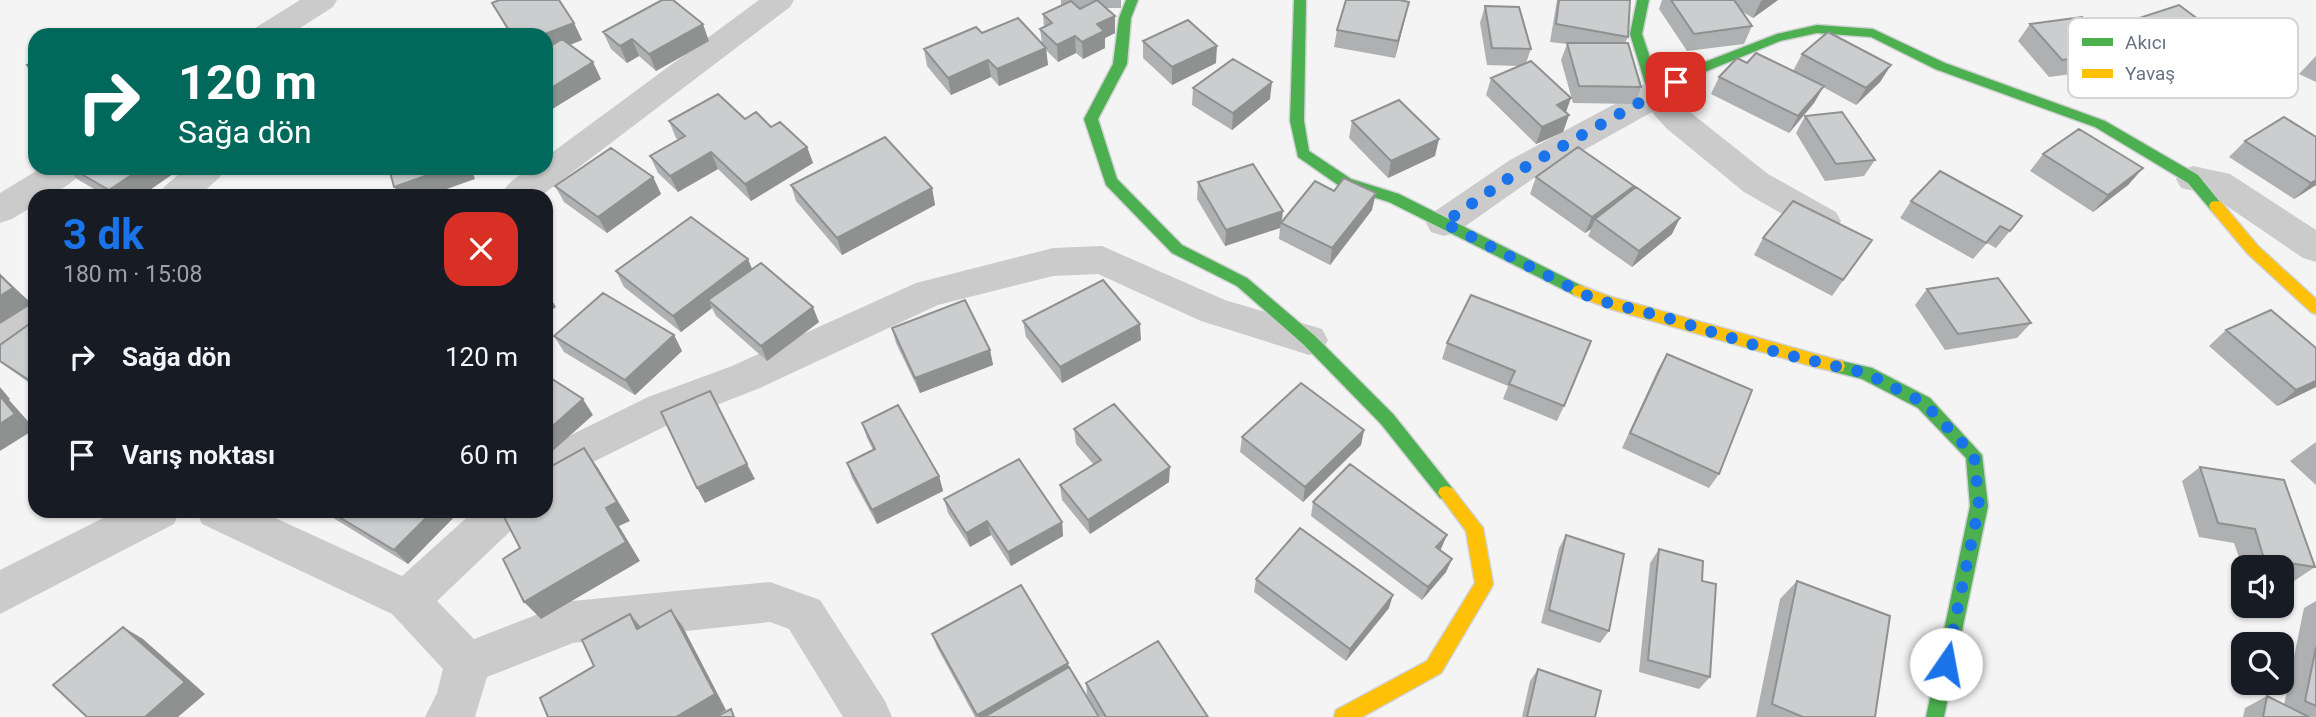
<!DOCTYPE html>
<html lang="tr">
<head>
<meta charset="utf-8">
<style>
  :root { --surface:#171b24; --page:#20242c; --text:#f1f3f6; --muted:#9ea1a6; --accent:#1a73e8 }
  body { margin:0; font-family:Roboto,sans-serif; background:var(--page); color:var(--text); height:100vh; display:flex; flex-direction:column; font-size:26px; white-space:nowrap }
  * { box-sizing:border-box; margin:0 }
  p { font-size:23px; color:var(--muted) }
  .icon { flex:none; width:38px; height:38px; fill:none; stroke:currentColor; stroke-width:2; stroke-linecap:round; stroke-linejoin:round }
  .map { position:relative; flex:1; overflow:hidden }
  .drawer { position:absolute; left:28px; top:189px; width:525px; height:329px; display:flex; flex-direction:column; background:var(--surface); border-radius:21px; box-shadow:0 2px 5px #0004 }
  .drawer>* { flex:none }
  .top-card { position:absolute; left:28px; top:28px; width:525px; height:147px; border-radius:21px; box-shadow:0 2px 5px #0004; background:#00695c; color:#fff; overflow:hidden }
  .controls { position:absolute; left:2231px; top:555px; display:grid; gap:14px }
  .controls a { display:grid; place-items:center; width:63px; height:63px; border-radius:14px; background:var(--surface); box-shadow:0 2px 5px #0004; font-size:35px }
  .pin { position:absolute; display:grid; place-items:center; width:60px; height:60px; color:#fff; margin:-30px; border-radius:14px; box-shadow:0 4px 10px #0006 }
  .me { position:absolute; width:77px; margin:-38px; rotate:12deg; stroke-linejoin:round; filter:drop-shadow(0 0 5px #0008) }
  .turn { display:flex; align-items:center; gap:24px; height:147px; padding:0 35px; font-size:32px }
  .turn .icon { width:91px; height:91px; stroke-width:2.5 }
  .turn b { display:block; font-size:49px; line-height:60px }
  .round { display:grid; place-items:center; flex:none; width:74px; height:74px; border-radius:21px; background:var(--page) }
  .headline { display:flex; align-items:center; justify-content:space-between; height:119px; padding:0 35px }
  h1 { font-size:42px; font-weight:700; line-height:52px; color:var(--accent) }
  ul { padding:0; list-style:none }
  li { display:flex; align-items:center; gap:21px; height:98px; padding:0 35px }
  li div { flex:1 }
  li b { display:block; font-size:26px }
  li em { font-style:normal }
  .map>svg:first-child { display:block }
</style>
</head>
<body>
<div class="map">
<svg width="2316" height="717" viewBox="0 0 2316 717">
  <rect width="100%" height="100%" fill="#f4f4f4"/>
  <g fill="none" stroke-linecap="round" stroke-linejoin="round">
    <defs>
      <path id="fast" d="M1126 0H1138L1131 18 1127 64 1098 119 1117 179 1182 245 1247 278 1315 336 1393 414 1452 488 1454 493 1452 498 1446 500 1440 498 1381 424 1303 344 1237 286 1172 253 1106 185 1084 119 1113 64 1119 18Z
        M1294 0H1306L1304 121 1309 151 1351 179 1399 194 1584 287 1587 291 1584 295H1574L1389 202 1341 187 1298 157 1290 121Z
        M1637 0H1649L1642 34 1659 84 1692 67 1777 34 1817 25 1873 29 1945 63 2105 121 2198 175 2223 206 2221 210H2211L2188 183 2095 127 1935 69 1871 37 1817 33 1780 41 1702 73 1659 96H1649L1630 34Z
        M1837 360 1872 368 1930 398 1982 455 1988 506 1944 717H1926L1970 506 1966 458 1918 408 1862 379 1831 371 1829 366 1831 361Z"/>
      <path id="slow" d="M2216 201 2221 202 2258 246 2316 299V314L2311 312 2248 254 2211 210 2209 206 2211 202Z
        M1579 285 1611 297 1837 360 1843 361 1845 366 1843 371 1837 372 1815 367 1611 309 1574 295 1571 291 1574 287Z
        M1446 486 1452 488 1483 528 1493 584 1490 590 1441 673 1362 717H1334L1336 710 1427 661 1475 583 1466 531 1438 493 1440 488Z"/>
    </defs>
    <use href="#fast" stroke="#d0d1d2" stroke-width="3"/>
    <use href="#slow" stroke="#d0d1d2" stroke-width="3"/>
    <path fill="#cbcbcc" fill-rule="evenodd" d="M300 0H337L333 7 289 35H250L255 28Z
      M759 0H794L790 7 541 196H500C509 179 527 168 546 168V157Z
      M1654 82 1666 85 1690 112 1768 174 1836 212 1841 221 1836 230 1823 234 1810 230 1744 192 1666 128 1652 112 1534 178 1457 232 1444 236 1431 232 1426 223 1431 214 1510 160 1624 99 1642 85Z
      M2193 166 2230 174 2316 230V262L2303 258 2209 194 2181 188 2176 179 2181 170Z
      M41 168H84C75 184 53 196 35 196V205L12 219 0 223V193Z
      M186 168H225L220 177 199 196H159L164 187Z
      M1102 246 1225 300 1322 329 1328 340 1322 351 1309 355 1201 321 1098 274 1053 276 938 305 760 388 676 421 589 464 561 489 546 494V452L561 440 648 397 732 366 916 283 1053 248Z
      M35 302V338L13 354 0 358V322L22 307Z
      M117 511H180L174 524 0 614V570Z
      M196 511H260L402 576 474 511H524L518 524 437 601 474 639 572 601 770 582 820 600 885 701 892 717H843L789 629 770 622 573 643 487 677 475 717H425L437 693 443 669 392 614 202 524Z"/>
    <use href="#fast" fill="#4caf50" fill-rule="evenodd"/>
    <use href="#slow" fill="#ffc107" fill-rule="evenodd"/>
  </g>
  <path fill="#afb0b1" d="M1061 0H1121V8H1105L1115 33 1105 38V48L1083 59 1076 53 1058 62 1046 50 1048 65 999 86 991 77 951 95 927 66 924 49 982 33 1042 43 1040 29 1044 27 1043 14 1061 5Z
    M1557 0H1630L1628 37 1625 43 1641 87 1635 104 1573 103 1561 60 1567 44 1550 42Z
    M1662 0H1778L1753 18 1743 12 1752 26 1744 44 1687 51 1659 9Z
    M1409 2 1395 58 1334 47 1337 30Z
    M492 3 574 23 582 40 570 45 601 79 546 35H510Z
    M1485 6 1531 49 1526 63 1569 115 1563 132 1536 144 1486 95 1491 78 1520 66 1487 65 1480 23Z
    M2133 20 2226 68 2179 84 2119 37Z
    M2030 24 2116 53 2102 70 2049 77 2018 41Z
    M603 32 709 41 656 71 639 56 627 63 611 49Z
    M1143 41 1216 63 1172 85 1143 58Z
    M1802 54 1891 65 1880 82 1856 105 1823 87 1814 103 1789 133 1711 94 1719 77 1747 63 1793 71Z
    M2316 56V82L2299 74Z
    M1193 88 1270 99 1232 130 1192 105Z
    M1805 116 1875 160 1864 176 1825 181 1796 133Z
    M745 119 771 127 807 147 813 163 751 201 718 169 678 192 658 173 650 156 679 140 676 138 669 121Z
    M1352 121 1435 156 1388 178 1349 138Z
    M2316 137V185L2294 199 2229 157 2245 141Z
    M2043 154 2143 168 2128 185 2093 212 2030 171Z
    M67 168H179L180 169 141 196H106L77 179Z
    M653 177 661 194 607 233 564 202 555 186Z
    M1536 177 1634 186 1631 191 1672 234 1632 267 1588 236 1591 229 1585 233 1530 194Z
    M1198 182 1283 211 1282 222 1372 210 1330 265 1279 239 1280 228 1225 246 1197 199Z
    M791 185 932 188 935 205 842 255 796 201Z
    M1911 201 2022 216 1996 248 1987 243 1973 259 1900 218Z
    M1763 238 1872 240 1832 296 1754 255Z
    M752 269 819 322 767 361 716 316 712 308 681 332 624 287 616 271Z
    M1927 289 2031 323 2017 338 1945 350 1915 305Z
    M1471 295 1564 406 1557 421 1503 399 1508 386 1442 359 1447 343Z
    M35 320V387L0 362V345Z
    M1023 321 1141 340 1062 383 1026 337Z
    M892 328 990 350 993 365 920 393 896 343Z
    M2226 330 2316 387 2277 406 2209 346Z
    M674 335 682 351 635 395 564 352 554 336Z
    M1667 354 1719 474 1709 488 1622 448 1658 369Z
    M862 423 939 476 943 491 877 524 852 478 847 463 873 450 867 438Z
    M1074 429 1169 482 1090 534 1062 500 1060 485 1094 465 1076 444Z
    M1364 430 1361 445 1303 502 1240 452 1242 437Z
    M2316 442V485L2290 461Z
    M2200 467 2315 567 2294 581 2282 579V567H2244V572L2234 543 2199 537 2182 481Z
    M944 499 1062 522 1063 536 1011 566 991 535 970 547 948 513Z
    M1313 502 1447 535 1440 550 1452 559 1446 572 1422 600 1311 516Z
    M326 511H460L408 564 335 519Z
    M1566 535 1609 631 1600 643 1541 623 1559 548Z
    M1659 549 1702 581 1710 677 1699 689 1639 672 1650 563Z
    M1256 579 1389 608 1346 661 1254 592Z
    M1797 581 1875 717H1756L1780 599Z
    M2316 601V717H2243L2245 708 2267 696 2284 705 2304 608Z
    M932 634 1068 663 1069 667 1099 717H975L937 647Z
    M1538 669 1595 717H1522L1530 681Z
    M1086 683 1208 717H1100L1087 695Z"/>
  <path fill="#8f9090" d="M1763 0H1778L1753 18 1761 1Z
    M1409 2 1405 19 1395 58 1398 41Z
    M1115 16V33L1105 38V48L1083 59 1082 42 1097 24Z
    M574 23 582 40 546 54V35H542Z
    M703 24 709 41 656 71 649 54Z
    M1075 36 1076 53 1058 62 1057 45Z
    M632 39 639 56 627 63 620 46Z
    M1217 46 1216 63 1172 85V67Z
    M1046 48 1048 65 999 86 997 69Z
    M2241 51 2226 68 2179 84 2194 66Z
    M988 60 991 77 951 95 948 78Z
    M593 62 601 79 546 113V91Z
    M1891 65 1880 82 1856 105 1866 88Z
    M1272 82 1270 99 1232 130 1233 113Z
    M1824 86 1814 103 1789 133 1798 116Z
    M1571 98 1565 115 1557 105Z
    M1569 115 1563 132 1536 144 1542 127Z
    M1439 139 1435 156 1388 178 1391 161Z
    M807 147 813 163 751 201 745 184Z
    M711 152 718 169 678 192 670 176Z
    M142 168 180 169 141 196H114L109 190Z
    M448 168H471L475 179 427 196H401L394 187Z
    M2143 168 2128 185 2093 212 2108 195Z
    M653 177 661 194 607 233 598 217Z
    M2316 180V185L2294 199 2311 183Z
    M1634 186 1626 202 1595 219 1591 229 1585 233 1592 217Z
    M932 188 935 205 842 255 837 238Z
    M1376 193 1372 210 1330 265 1332 248Z
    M1283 211 1280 228 1225 246 1226 230Z
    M1680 218 1672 234 1632 267 1639 251Z
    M748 259 755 276 708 300 712 308 681 332 673 316Z
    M0 274 32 304 0 324Z
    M546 291 556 307 546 314Z
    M813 307 819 322 767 361 761 346Z
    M1140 324 1141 340 1062 383 1060 367Z
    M674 335 682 351 635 395 625 380Z
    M990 350 993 365 920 393 915 378Z
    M2316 381V387L2277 406 2296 390Z
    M0 387 10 399 9 400 35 429 0 451Z
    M583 399 593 415 546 457V432Z
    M1364 430 1361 445 1303 502 1305 487Z
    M584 448 598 468 630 521 619 526 640 561 541 619 524 602 606 508Z
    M747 464 755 479 705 503 697 488Z
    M1170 467 1169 482 1090 534 1088 520Z
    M939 476 943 491 877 524 872 510Z
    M433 511H460L408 564 394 550Z
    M987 521 991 535 970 547 966 533Z
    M1062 522 1063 536 1011 566 1008 552Z
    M1447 535 1441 549 1431 560 1436 547Z
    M1452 559 1446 572 1422 600 1428 587Z
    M1393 595 1389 608 1346 661 1350 649Z
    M671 610 683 627 726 710 715 717H676Z
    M630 614 644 631 637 629Z
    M123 627 143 639 205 694 178 717H145Z
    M1068 663 1070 675 998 717H978L977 715Z"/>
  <path fill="#cccdce" stroke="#8f9090" stroke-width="2" d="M499 0H559L574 23 542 35H512L492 3Z
    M662 0H673L703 24 649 54 632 39 620 46 603 32Z
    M1097 0 1115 16 1097 24 1104 31 1082 42 1075 36 1057 45 1040 29 1052 23 1043 14 1071 1 1080 9Z
    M1346 0H1400L1409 2 1398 41 1337 30Z
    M1559 0H1630L1628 37 1556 24Z
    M1671 0H1734L1752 26 1694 34Z
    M2179 5 2241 51 2194 66 2133 20Z
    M1485 6 1519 7 1531 49 1492 48Z
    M2082 17 2116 53 2062 60 2030 24Z
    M1018 18 1046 48 997 69 988 60 948 78 924 49 976 27 982 33Z
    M1188 20 1217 46 1172 67 1143 41Z
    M1828 32 1891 65 1866 88 1802 54Z
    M562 39 593 62 546 91V49Z
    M1567 43H1628L1641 87 1579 86Z
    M1756 53 1824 86 1798 116 1719 77 1737 58 1747 63Z
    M1233 59 1272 82 1233 113 1193 88Z
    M1531 61 1571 98 1557 105 1569 115 1542 127 1491 78Z
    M35 62V75L27 65Z
    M718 94 745 119 756 112 771 127 780 122 807 147 745 184 711 152 670 176 650 156 685 136 669 121Z
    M1399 100 1439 139 1391 161 1352 121Z
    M1842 112 1875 160 1836 164 1805 116Z
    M2284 117 2316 137V180L2311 183 2245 141Z
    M2079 129 2143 168 2108 195 2043 154Z
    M885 137 932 188 837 238 791 185Z
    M1578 147 1634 186 1592 217 1536 177Z
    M611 148 653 177 598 217 555 186Z
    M1253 164 1283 211 1226 230 1198 182Z
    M71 168H142L109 190Z
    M389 168H448L394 187Z
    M1940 171 2022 216 2010 231 2000 226 1986 243 1911 201Z
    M1344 178 1376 193 1332 248 1281 223 1315 181 1334 191Z
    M1636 187 1680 218 1639 251 1595 219Z
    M1793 201 1872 240 1843 280 1763 238Z
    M691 217 748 259 673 316 616 271Z
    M761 263 813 307 761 346 708 300Z
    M0 275 13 288 0 296Z
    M1998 278 2031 323 1958 334 1927 289Z
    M1103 280 1140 324 1060 367 1023 321Z
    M603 293 674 335 625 380 554 336Z
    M1471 295 1591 341 1564 406 1509 384 1515 371 1447 343Z
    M965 300 990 350 915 378 892 328Z
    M2271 310 2316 348V381L2296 390 2226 330Z
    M35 320V384L0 361V345Z
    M1667 354 1752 390 1719 474 1630 433Z
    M546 375 583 399 546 432Z
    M1301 383 1364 430 1305 487 1242 437Z
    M710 391 747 464 697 488 661 412Z
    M0 396 15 414 0 424Z
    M1114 404 1170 467 1088 520 1060 485 1101 460 1074 429Z
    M898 405 939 476 872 510 847 463 875 449 862 423Z
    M584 448 617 502 606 508 626 542 524 602 503 559 520 548 501 511H546V469Z
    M1019 459 1062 522 1008 552 987 521 966 533 944 499Z
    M1350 464 1447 535 1436 547 1452 559 1428 587 1313 502Z
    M2200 467 2284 480 2315 567 2264 559 2255 529 2218 523Z
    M329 511H433L394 550Z
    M1300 528 1393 595 1350 649 1256 579Z
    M1566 535 1624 554 1609 631 1549 610Z
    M1659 549 1703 561 1702 581 1716 584 1710 677 1648 660Z
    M1797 581 1890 616 1875 717H1803L1772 704Z
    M1021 585 1068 663 977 715 932 634Z
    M671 610 715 694 676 717H548L540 698 594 666 582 640 630 614 637 629Z
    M123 627 185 682 145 717H87L53 685Z
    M1158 641 1208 717H1106L1086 683Z
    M2316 647V706L2305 701Z
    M1069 667 1099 717H984Z
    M1538 669 1601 691 1595 717H1527Z
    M2267 696 2309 717H2263Z
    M731 709 734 717H716Z"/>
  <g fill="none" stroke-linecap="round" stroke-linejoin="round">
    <path stroke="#1a73e8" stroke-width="12" stroke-dasharray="0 21.6" d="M1676 82 1522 169 1444 223 1594 299 1664 317 1783 354 1866 373 1924 403 1974 455 1979 506 1946 664"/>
  </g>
  <rect x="2068" y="18" width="230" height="80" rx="10" fill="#fff" stroke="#d2d5d9" stroke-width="2"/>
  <rect x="2082" y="38" width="31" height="8" fill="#4caf50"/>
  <rect x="2082" y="69" width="31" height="9" fill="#ffc107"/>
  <g font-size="19" fill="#687380">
    <text x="2125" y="49">Akıcı</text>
    <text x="2125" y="80">Yavaş</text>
  </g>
</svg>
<div class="controls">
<a><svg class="icon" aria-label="sound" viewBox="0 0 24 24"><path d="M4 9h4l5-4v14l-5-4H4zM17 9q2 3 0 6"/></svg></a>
<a><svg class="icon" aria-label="search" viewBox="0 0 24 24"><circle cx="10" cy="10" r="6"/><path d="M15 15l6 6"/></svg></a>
</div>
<div class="pin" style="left:1676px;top:82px;background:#d93025"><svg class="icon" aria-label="arrive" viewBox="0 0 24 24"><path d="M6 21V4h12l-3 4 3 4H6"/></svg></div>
<svg class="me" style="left:1946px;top:664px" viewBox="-20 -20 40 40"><circle r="19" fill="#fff"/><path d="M0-13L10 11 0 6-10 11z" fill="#1a73e8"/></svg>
<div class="top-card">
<div class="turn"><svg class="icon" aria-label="right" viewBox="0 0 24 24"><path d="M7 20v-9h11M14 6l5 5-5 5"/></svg><div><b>120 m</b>Sağa dön</div></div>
</div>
<section class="drawer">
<div class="headline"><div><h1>3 dk</h1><p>180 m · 15:08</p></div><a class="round" style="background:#d93025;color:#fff"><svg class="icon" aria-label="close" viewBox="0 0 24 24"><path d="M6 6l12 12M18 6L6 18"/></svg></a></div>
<ul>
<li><svg class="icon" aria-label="right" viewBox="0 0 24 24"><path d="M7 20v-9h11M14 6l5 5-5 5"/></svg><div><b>Sağa dön</b></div><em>120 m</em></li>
<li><svg class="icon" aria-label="arrive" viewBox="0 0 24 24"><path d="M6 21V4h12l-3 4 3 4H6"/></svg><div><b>Varış noktası</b></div><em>60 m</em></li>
</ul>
</section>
</div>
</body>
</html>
